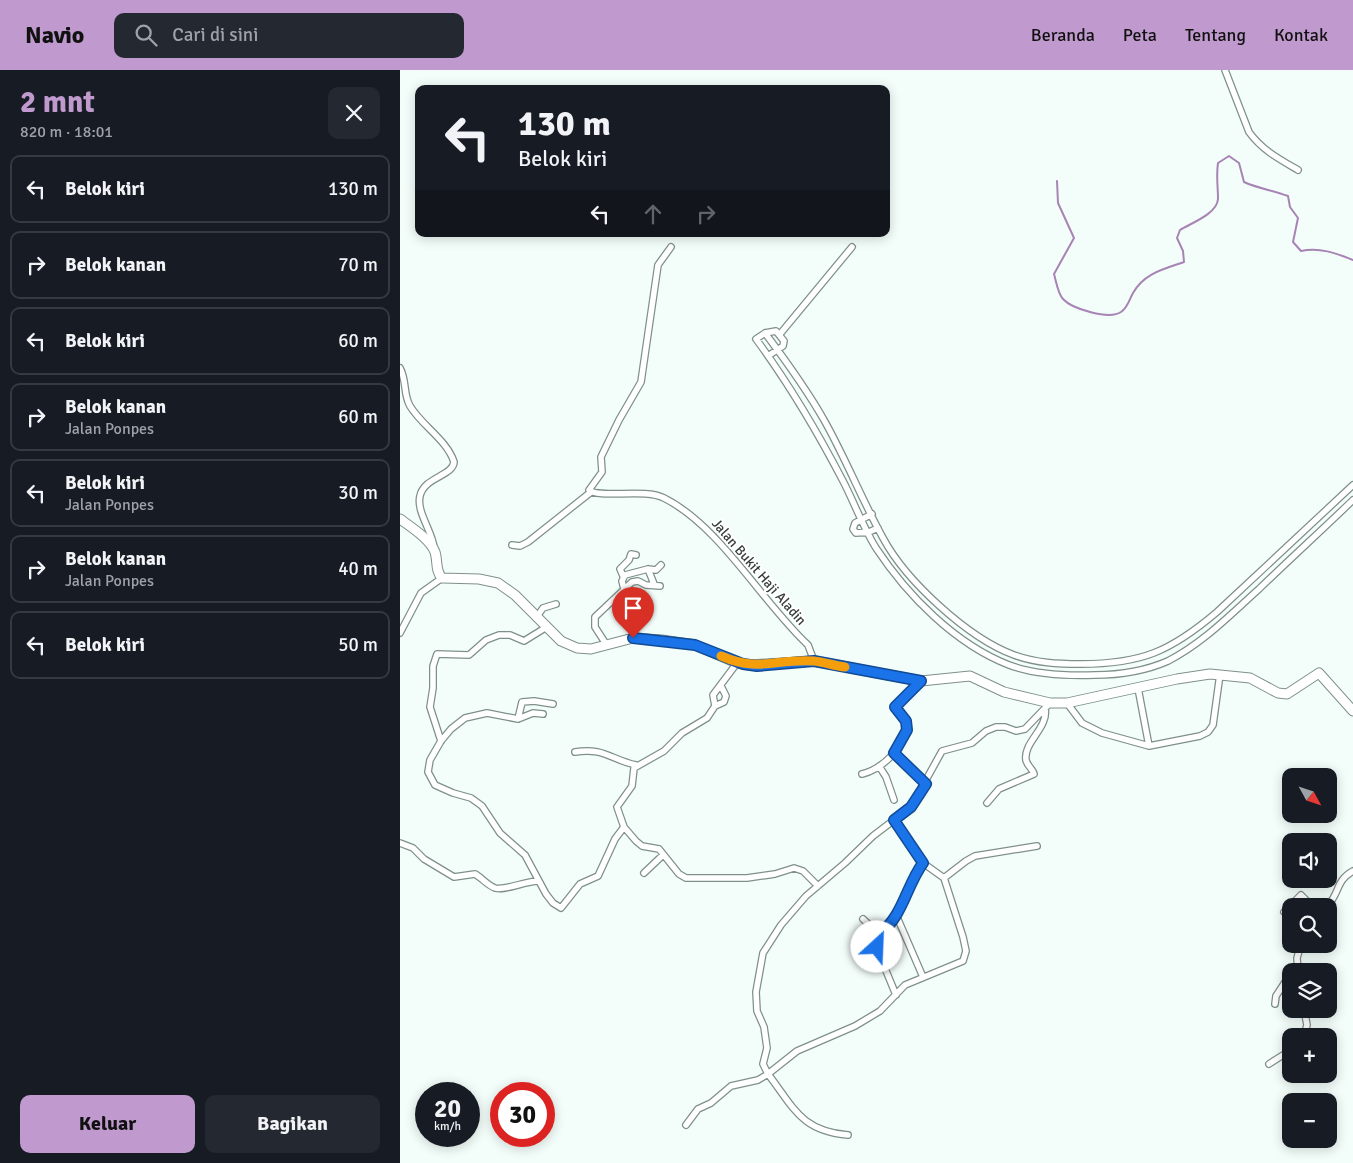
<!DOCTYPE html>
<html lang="id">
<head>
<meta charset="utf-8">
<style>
  :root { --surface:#171b24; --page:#242831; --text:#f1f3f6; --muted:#9ea1a6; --line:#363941; --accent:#c09ace }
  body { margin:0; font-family:Signika,sans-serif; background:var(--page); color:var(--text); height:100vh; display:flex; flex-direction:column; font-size:19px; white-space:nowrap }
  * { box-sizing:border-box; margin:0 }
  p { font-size:16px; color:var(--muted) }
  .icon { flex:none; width:28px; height:28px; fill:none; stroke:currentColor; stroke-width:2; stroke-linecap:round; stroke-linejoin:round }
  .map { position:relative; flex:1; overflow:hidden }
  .sheet { display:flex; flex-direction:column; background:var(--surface); width:400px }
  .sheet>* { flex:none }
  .banner { position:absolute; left:15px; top:15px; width:475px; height:152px; border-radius:10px; box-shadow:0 2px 12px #0003; background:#171b24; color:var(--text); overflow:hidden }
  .needle { width:32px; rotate:130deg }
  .fabs { position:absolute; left:882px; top:698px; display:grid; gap:10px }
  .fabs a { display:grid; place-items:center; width:55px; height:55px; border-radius:10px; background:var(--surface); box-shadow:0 2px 12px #0003; font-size:25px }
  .speed { position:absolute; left:15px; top:1012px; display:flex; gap:10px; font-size:25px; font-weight:700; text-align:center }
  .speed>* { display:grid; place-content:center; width:65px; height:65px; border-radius:50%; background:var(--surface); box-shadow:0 2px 12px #0003; line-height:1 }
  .speed small { font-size:12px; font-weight:400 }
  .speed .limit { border:8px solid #d22; background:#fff; color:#111 }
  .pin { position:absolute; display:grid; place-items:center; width:42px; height:42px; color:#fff; margin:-51px -21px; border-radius:50% 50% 50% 0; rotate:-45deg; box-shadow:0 0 5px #0007 }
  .pin .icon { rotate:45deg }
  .me { position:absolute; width:55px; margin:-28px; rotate:25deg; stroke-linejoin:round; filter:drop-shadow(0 0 4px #0008) }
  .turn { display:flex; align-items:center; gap:18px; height:105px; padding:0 20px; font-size:22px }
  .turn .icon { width:65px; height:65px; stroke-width:2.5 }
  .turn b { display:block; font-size:35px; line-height:42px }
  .lanes { display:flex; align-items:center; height:48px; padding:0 20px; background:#0003; justify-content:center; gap:25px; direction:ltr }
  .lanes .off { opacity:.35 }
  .round { display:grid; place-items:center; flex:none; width:52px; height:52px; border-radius:10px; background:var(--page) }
  .headline { display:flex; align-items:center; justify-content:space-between; height:85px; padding:0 20px }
  h1 { font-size:30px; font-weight:700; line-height:38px; color:var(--accent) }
  .primary-button { display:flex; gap:10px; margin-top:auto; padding:10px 20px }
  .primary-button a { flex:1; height:58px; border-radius:10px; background:var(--accent); color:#111; font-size:20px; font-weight:700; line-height:58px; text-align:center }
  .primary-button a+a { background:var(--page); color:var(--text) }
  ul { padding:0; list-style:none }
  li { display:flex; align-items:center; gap:15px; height:68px; margin:0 10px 8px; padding:0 10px; border:2px solid var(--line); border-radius:10px }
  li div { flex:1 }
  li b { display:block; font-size:19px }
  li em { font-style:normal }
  header { display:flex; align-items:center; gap:30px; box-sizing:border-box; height:70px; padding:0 25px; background:var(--accent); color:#111 }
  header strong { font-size:24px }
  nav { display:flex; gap:28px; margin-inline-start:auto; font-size:18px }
  .search { width:350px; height:45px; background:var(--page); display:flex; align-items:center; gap:12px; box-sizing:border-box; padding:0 18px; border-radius:10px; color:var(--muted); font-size:19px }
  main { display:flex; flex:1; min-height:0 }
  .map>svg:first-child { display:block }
</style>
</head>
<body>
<header>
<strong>Navio</strong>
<div class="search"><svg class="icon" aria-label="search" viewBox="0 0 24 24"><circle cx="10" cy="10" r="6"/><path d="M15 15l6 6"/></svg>Cari di sini</div>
<nav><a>Beranda</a><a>Peta</a><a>Tentang</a><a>Kontak</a></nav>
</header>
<main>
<section class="sheet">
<div class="headline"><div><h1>2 mnt</h1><p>820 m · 18:01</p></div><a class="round"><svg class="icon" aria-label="close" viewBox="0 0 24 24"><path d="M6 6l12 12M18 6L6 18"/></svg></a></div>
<ul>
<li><svg class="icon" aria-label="left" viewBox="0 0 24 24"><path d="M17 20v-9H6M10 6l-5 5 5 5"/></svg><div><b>Belok kiri</b></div><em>130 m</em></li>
<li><svg class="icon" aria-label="right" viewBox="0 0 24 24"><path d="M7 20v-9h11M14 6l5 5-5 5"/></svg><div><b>Belok kanan</b></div><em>70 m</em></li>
<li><svg class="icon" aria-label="left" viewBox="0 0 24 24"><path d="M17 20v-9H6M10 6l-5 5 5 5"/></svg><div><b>Belok kiri</b></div><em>60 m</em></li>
<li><svg class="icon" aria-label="right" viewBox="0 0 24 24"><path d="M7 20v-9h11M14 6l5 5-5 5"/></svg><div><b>Belok kanan</b><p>Jalan Ponpes</p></div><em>60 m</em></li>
<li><svg class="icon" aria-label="left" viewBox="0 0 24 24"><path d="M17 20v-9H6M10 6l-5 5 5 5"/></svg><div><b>Belok kiri</b><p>Jalan Ponpes</p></div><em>30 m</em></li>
<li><svg class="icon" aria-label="right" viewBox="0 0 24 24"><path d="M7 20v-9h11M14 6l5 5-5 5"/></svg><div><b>Belok kanan</b><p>Jalan Ponpes</p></div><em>40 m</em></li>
<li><svg class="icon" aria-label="left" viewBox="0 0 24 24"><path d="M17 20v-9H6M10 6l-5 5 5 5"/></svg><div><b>Belok kiri</b></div><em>50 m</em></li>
</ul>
<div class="primary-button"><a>Keluar</a><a>Bagikan</a></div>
</section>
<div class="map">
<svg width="953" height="1093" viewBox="0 0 953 1093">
  <rect width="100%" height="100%" fill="#f3fefa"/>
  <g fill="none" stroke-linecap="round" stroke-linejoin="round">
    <path stroke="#a784b4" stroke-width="2" d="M657 111 658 133 674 168 654 204C656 211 658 224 663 229 672 239 709 250 721 242 728 237 729 230 733 223 744 203 764 199 784 192L783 181 777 168 780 160C791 153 817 144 818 129 818 116 816 106 818 93L829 86 839 93 844 112C859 119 873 120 888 126L890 137 898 148 893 172 901 181C919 177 936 183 953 190"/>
    <defs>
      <path id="street" d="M825 0 849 62C862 80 879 89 898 100
        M271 177 258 195 241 312 219 350 201 387 202 402 189 420C199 429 245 418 264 428 320 456 361 531 408 575L414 591
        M365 263C386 291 407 320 424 350 446 389 462 430 483 468 506 511 568 568 614 585 636 593 658 594 681 594 742 594 771 581 817 542L953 415
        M380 264 452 177
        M368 286 383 276 384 271 376 261 365 263 356 269C389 314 417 361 443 411 454 432 463 457 476 478 507 525 555 574 609 595 636 605 666 606 695 605 719 605 745 601 768 591 803 573 830 545 859 519 890 489 922 460 953 430
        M0 298C7 311 3 324 10 336 22 356 47 370 54 392 53 406 24 407 20 426 16 442 33 462 34 478
        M472 444 455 453 453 459 456 463 469 462 478 458
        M112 475 120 476 128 472 191 422
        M248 499 254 514
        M223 506 220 499 229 490 231 484 236 485
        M224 519 222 511 225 505 248 499 256 500 261 495
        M136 548 143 538 156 534
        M0 563 21 523 42 508
        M206 574 195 557V547L232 512 238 511 246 515 260 516
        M321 616 326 626 324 632 315 636 307 648 282 663 264 681 234 698 232 716 217 737 224 757 236 771 242 776 259 779 279 804 286 808H347L375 804 394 798 403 801 418 816
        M738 618 749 676
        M667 633 682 653 702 663 749 676 800 666 808 662 813 655 820 604
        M315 636 313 625 337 593
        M143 644 133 643 118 649 87 643 65 648 51 659 41 671 30 690 28 702 35 715 53 723 71 728 82 736 100 763 125 785 146 824 153 833 161 838 180 814 198 806 215 769 224 757
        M118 649 122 632 134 631 153 634
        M41 671 30 637 33 618V596L37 584 69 585 86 570 99 565H110L124 571 145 558
        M175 682C203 677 212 690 236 695
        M493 683 526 714
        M479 696 486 707 494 730
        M462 704C483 699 507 675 507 653L495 637 521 611
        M587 733 599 719 634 704C633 699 627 696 626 690 623 672 649 658 645 638
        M0 773 13 778 24 789 54 807 75 804C82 808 87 815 95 818 104 821 126 811 138 811
        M244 803 263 785
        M544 808 566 791 575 786 637 776
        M927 836C940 824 935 811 953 801
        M884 842 901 825 912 836
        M463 849 479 864 497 847
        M479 864 481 871 477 879 496 925
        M898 901 897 888 901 874
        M523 907 497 847 506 823 523 793
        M875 934 876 926 891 903
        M904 939 907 955 904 966
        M869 994 891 980
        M286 1055 298 1039 311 1033 331 1016 358 1010 368 1004 363 994 367 978 364 957 357 941 356 922 363 883 381 855 406 826 445 793 473 766 511 737 542 681 572 673 586 661 596 657H605L616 661 625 659 650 633
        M448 1065C401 1061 394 1038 368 1004L397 981 455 956 480 941 505 915 563 891 566 881 563 867 544 808 523 793 494 750"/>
      <path id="secondary" d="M0 449C11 457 30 469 35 482 38 491 35 501 42 508L79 509 98 513 115 525 161 571 177 578 191 579 233 568 262 570 295 575 337 593 350 595 414 591 521 611 570 606 604 622 650 633H667L777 609 810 604 850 608 878 623 887 624 919 603 953 641"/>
    </defs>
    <use href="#street" stroke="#7f9089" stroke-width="8"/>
    <use href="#secondary" stroke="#7f9089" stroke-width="11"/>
    <use href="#street" stroke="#fff" stroke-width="5.5"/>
    <use href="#secondary" stroke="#fff" stroke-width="9"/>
  </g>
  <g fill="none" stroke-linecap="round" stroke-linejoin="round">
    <defs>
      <path id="route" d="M233 568 295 575 343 594 357 596 414 591 521 611 495 637 506 651 507 660 494 683 526 714 511 737 494 750 523 793C506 816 503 847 479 864L481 871 477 877"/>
    </defs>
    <use href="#route" stroke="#114b97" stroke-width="12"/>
    <use href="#route" stroke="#1a73e8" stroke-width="9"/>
    <path stroke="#f59e0b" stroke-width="9" d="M321 586C360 603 376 588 414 591 424 592 435 596 445 597"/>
  </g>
  <g text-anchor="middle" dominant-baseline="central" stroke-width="4" stroke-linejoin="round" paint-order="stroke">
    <g font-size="14" fill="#363d3b" stroke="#fff">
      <text transform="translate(359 502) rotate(49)">Jalan Bukit Haji Aladin</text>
    </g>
  </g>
</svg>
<div class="fabs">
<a><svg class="needle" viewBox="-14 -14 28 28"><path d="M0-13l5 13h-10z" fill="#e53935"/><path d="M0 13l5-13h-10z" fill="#9ea1a6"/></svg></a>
<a><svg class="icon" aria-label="sound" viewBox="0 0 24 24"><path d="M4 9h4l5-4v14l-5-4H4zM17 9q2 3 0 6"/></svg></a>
<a><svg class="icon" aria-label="search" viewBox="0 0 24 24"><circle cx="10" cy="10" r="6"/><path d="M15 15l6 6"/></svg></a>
<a><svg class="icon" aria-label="layers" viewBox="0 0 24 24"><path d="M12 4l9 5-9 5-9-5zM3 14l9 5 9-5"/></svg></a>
<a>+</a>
<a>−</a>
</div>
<div class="speed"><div>20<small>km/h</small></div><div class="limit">30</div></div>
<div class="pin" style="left:233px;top:568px;background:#d93025"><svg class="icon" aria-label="arrive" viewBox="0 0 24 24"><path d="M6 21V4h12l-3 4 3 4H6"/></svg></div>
<svg class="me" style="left:477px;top:877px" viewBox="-20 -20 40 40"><circle r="19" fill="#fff"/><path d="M0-13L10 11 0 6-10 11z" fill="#1a73e8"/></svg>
<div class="banner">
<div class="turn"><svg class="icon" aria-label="left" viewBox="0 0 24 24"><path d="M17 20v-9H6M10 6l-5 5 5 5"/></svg><div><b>130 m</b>Belok kiri</div></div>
<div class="lanes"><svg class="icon" aria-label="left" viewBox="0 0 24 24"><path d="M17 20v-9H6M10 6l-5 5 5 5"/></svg><svg class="icon off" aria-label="ahead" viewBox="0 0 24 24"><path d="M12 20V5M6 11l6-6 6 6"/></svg><svg class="icon off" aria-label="right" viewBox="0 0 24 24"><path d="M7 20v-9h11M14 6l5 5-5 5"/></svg></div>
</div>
</div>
</main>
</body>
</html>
